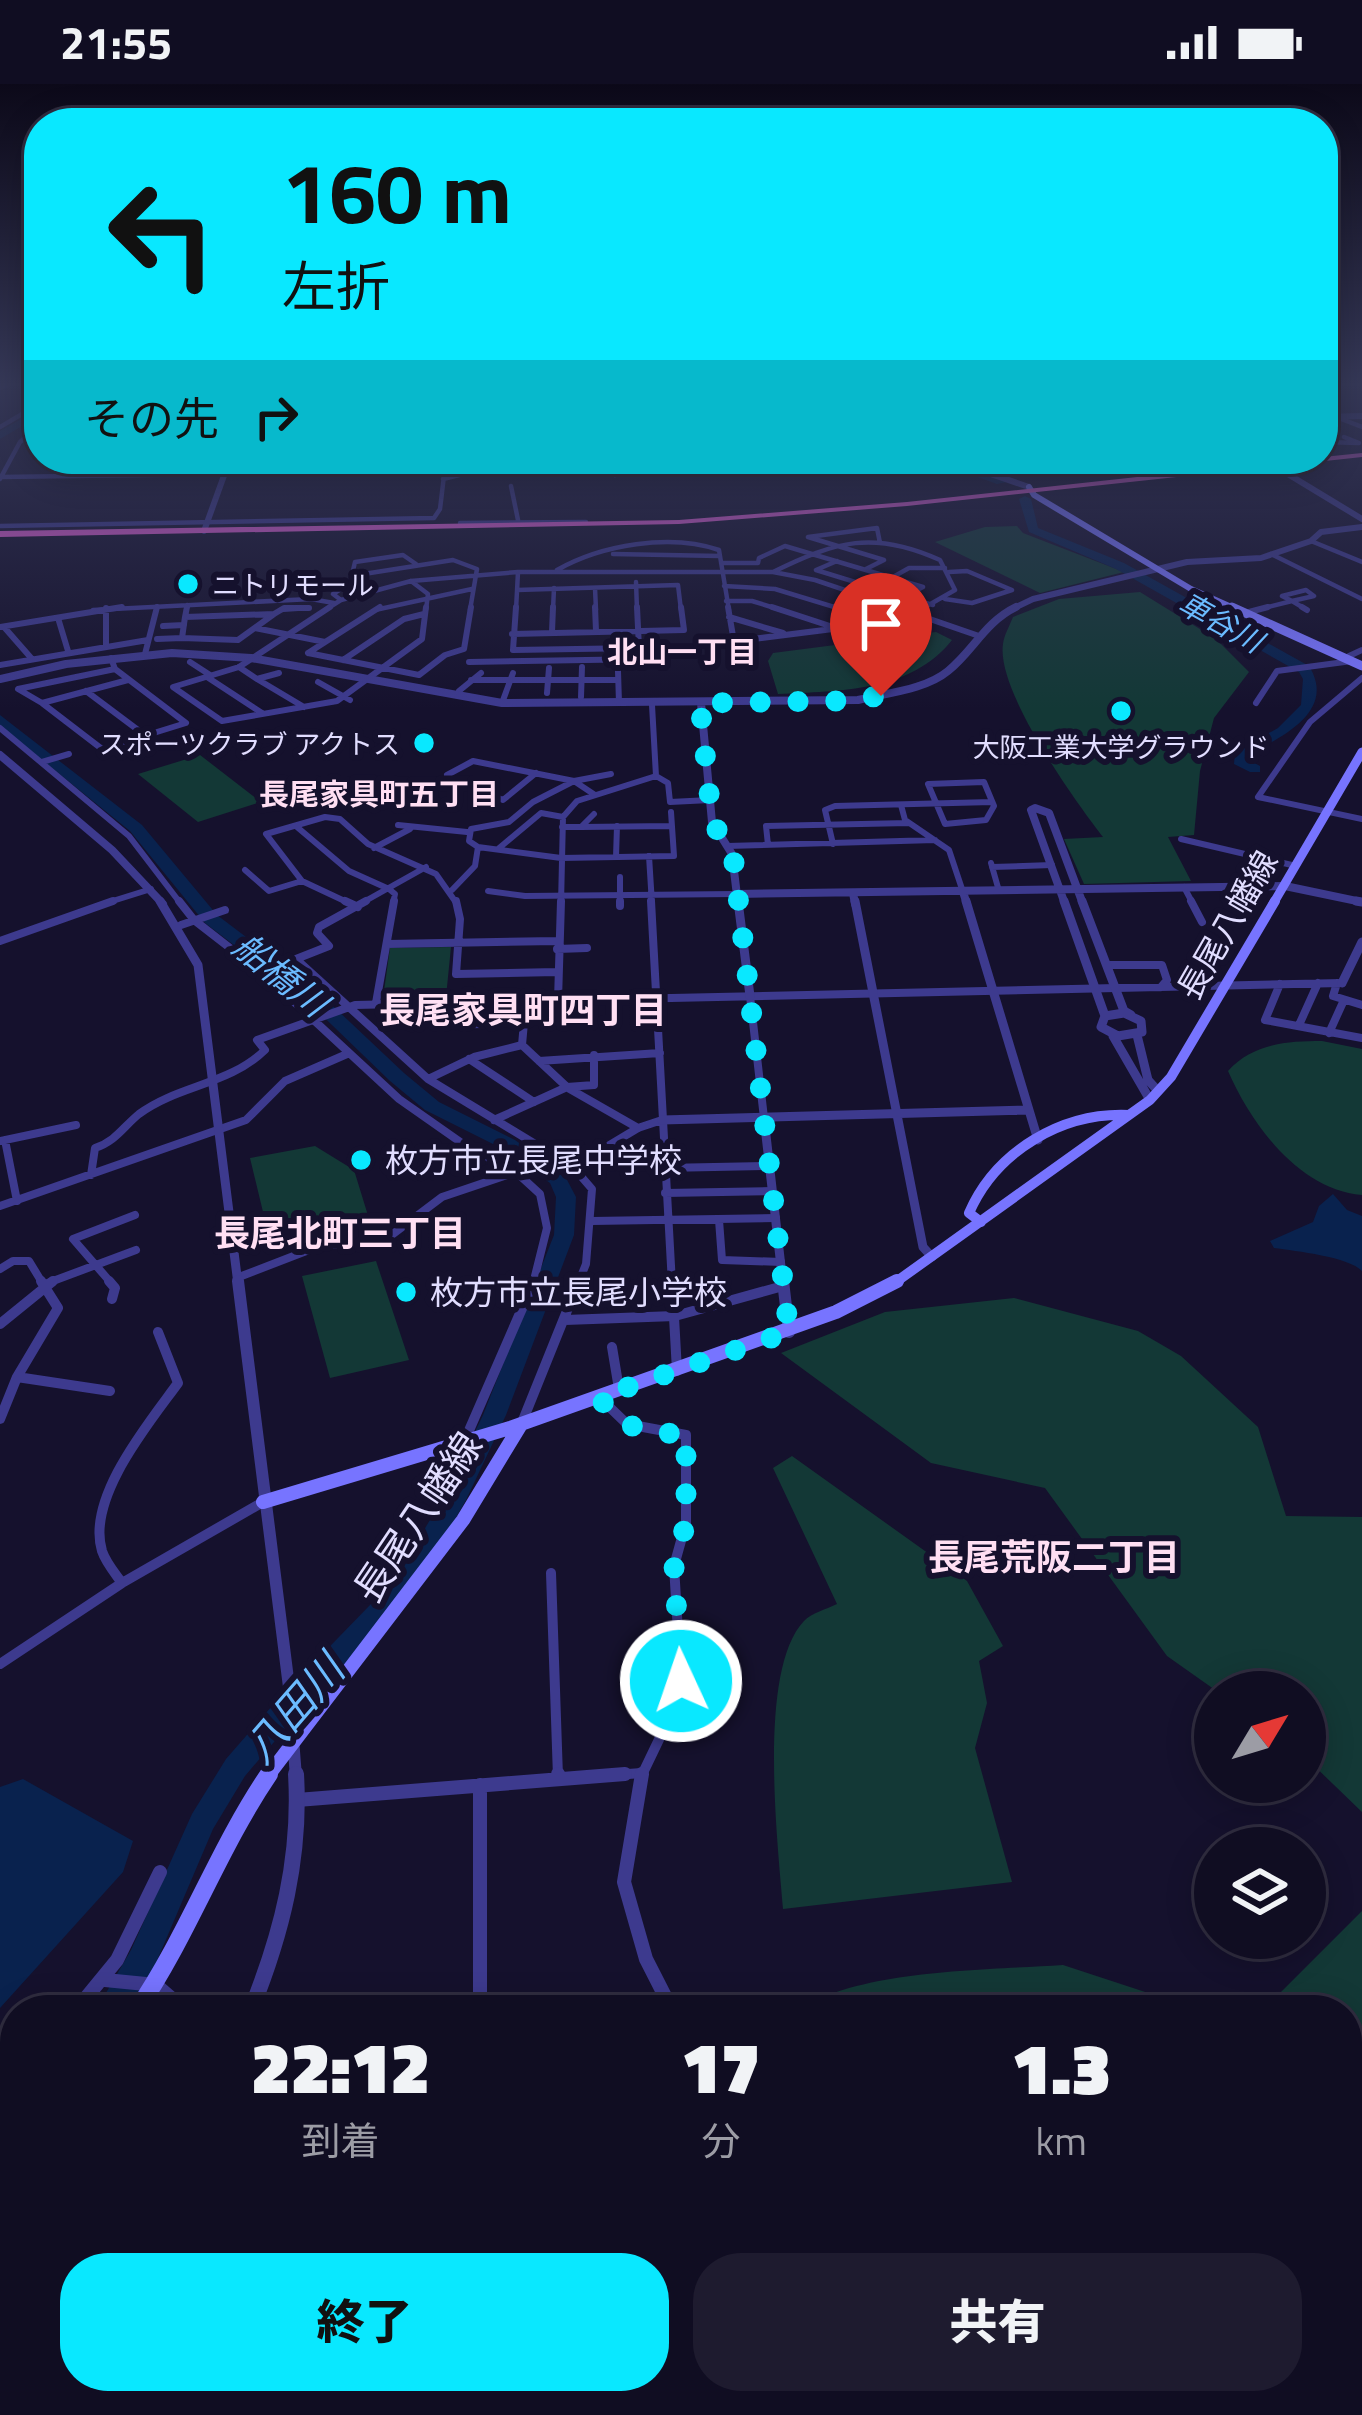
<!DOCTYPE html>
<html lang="ja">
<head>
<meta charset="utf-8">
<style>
  :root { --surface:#100d22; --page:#1e1b2f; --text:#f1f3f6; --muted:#9c9ca5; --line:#302d40; --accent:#09e8ff }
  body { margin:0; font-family:"Titillium Web","Noto Sans JP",sans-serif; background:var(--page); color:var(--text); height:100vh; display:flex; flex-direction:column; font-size:45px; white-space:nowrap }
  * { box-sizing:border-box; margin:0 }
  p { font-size:39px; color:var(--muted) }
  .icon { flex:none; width:66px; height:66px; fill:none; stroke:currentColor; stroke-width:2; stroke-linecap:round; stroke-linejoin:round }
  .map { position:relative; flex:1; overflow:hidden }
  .sheet { position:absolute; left:0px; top:1911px; width:1362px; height:420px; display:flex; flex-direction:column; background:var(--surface); border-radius:48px 48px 0 0; box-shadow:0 6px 30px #0003,0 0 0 3px var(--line) }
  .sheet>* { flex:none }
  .hud { position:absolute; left:24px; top:24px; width:1314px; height:366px; border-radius:48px; box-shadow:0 6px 30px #0003,0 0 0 3px var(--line); background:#09e8ff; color:#111; overflow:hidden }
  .needle { width:78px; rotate:52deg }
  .tools { position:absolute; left:1194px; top:1587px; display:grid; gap:24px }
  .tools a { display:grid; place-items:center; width:132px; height:132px; border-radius:50%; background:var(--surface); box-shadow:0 6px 30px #0003,0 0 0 3px var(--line); font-size:60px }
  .pin { position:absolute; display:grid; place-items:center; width:102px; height:102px; color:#fff; margin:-123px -51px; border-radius:50% 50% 50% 0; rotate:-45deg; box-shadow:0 0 12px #0007 }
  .pin .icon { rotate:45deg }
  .me { position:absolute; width:132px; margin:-66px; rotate:357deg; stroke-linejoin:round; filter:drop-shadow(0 0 9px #0008) }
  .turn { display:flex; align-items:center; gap:42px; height:252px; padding:0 60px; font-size:54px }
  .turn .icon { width:156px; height:156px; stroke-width:2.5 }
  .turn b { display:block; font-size:84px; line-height:102px }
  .then { display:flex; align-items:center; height:114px; padding:0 60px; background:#0003; gap:24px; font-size:45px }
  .eta { display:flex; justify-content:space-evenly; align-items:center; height:204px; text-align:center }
  .eta b { font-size:72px; font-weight:800; line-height:84px }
  .action { display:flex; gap:24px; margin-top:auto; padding:24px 60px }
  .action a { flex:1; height:138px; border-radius:48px; background:var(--accent); color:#111; font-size:48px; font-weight:800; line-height:138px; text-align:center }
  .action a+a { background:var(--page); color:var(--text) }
  .status { display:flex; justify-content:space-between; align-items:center; height:84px; padding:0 60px; background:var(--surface); direction:ltr }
  .status svg { height:33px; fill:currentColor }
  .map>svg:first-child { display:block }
</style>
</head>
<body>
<div class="status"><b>21:55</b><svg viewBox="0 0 49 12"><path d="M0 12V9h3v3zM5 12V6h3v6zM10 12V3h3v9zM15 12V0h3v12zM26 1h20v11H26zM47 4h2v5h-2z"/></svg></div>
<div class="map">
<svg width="1362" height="2331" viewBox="0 0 1362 2331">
  <rect width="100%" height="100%" fill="#15112d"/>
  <path fill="#133836" d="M1017 442 1023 449 1124 488 1040 509 935 458 985 443Z
    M1140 508 1216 555 1249 588 1214 634 1200 687 1194 751 1168 753 1191 797 1084 800 1064 755 1103 753C1074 716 996 606 1003 560 1004 551 1010 541 1013 533L1059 515Z
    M936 548 952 556C911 608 840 607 778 610L768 577 773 569Z
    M200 671 261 718 198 738 138 690Z
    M451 863 446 913 383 914 390 864Z
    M1322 957 1362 965V1111C1299 1106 1251 1040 1228 987 1253 959 1288 957 1322 957Z
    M315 1062 354 1086 370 1138 270 1157 250 1074Z
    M376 1177 409 1276 330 1294 302 1192Z
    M1014 1214 1138 1247 1181 1272 1258 1343 1286 1432 1362 1433V1728L1305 1673V1608H1218L1167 1572 1045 1404 931 1379 781 1269 885 1228Z
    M792 1372 967 1497 1003 1562 979 1577 987 1619 975 1664 1012 1798 783 1825C778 1760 757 1586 804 1537 811 1529 827 1525 837 1520L773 1384Z
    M1362 1827V2043H1347V1926H1263Z
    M1063 1881 1200 1926H799C859 1885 990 1886 1063 1881Z"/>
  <path fill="#09224e" d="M1333 1110 1347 1126 1362 1132V1187C1349 1173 1296 1167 1274 1164L1270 1157 1313 1138 1319 1122Z
    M23 1695 133 1757 123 1788 0 1924V1703Z
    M566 2316H673L664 2331H565Z"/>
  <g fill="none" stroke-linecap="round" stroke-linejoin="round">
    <path fill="#09224e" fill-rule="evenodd" d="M39 325V332L0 355V347Z
      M941 376H949L1007 398 997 400 941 380Z
      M1025 412 1031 415 1038 444 1124 479 1309 582C1337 627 1282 653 1249 670L1247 675 1260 682V688H1250L1234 680 1235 668 1278 644 1301 621 1303 595 1299 588 1116 485 1029 448 1019 415Z
      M0 631 142 741 217 831 316 906 404 989 439 1018 515 1056 565 1092 576 1113 574 1151 506 1331 466 1416 438 1465 390 1534 291 1638 245 1692 213 1745 153 1886 129 1926H96L131 1866 192 1730 226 1675 272 1622 371 1520 421 1451 443 1414 483 1331 554 1151 556 1113 550 1099 501 1064 425 1026 390 997 304 914 205 839 130 747 0 642Z
      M15 1998V2034L0 2042V2006Z"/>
    <path stroke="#3d3a8e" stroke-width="4.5" d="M1323 328 1362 343
      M0 343 39 320
      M1323 346 1329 348
      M1323 358 1359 359 1344 353
      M1323 370 1328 372
      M648 375 652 381 666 382 670 375
      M765 375 786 382
      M794 375 799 378 786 382 800 387
      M814 375 823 380 800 387 819 390
      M988 375H1027
      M1226 379 1265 375
      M840 383 819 390 855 387
      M615 391 604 378 628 376
      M1 393 445 387
      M0 395 20 358 39 342
      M443 395 525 375
      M511 402 518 436
      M460 439 586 438
      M0 442 434 434 440 425 446 375
      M1311 457 1362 478
      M613 470 720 472
      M1271 470 1362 515
      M837 477 816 486 904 513
      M721 479H758L759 474 785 462 923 503 904 513 933 521
      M866 485 884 476 808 453 877 444 880 459
      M557 486C601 461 670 449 719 466L729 526
      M773 488C836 457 874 446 940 476L955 506 920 526
      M351 492 453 476 477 485 470 526
      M893 493 909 484H945
      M411 497 428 510 426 526
      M411 497 518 488H773L815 496 904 526
      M636 498 637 526
      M724 502 775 505 844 526
      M595 504 596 526
      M517 506 678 501 681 526
      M1306 506 1314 512 1292 517 1282 512Z
      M945 515 972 519 1012 506 967 487 949 488
      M341 516 333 510 350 499 355 478 403 471 416 480
      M726 517H752L781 526
      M1292 517 1307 526
      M93 526 311 515 334 519
      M186 526 187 521
      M280 526 309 524
      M325 526 341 516 411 497
      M375 526 472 505
      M516 526 518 488
      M553 526 554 504
      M1256 526 1292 517"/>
    <path stroke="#3d3a8e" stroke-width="6" d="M330 523 239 583 173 603 222 637 337 617 422 555 426 523
      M516 523 513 566 639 564 637 523
      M595 523 596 547
      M728 523 733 552 745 556 904 536 926 523
      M772 523 833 543
      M835 523 876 536
      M895 523 979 552
      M1302 523 1307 526
      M106 524V561
      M1249 528 1268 523
      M274 530 284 524H309
      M274 530 238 556 182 554 185 533Z
      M185 533 187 523
      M729 533 783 549
      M58 534 68 567
      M163 542 184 541
      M0 543 122 523
      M4 543 32 575
      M255 544 325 558
      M552 548 553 523
      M512 550 684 546 681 523
      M157 555 182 554
      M308 569 419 591 445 571 464 565 471 523
      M308 569 380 523
      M145 570 157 523
      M1349 572 1362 566
      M111 574 115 585 186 639 102 665 42 619 128 596
      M343 576 404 535 424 530
      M190 578 210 591
      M469 578 649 575
      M0 581 148 556
      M239 583 257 595 279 589
      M618 587 619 619
      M207 593 262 629
      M1362 594 1310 638 1258 713 1362 735
      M257 595 304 623
      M471 596H618
      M318 598 350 616
      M86 607 146 652
      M459 607 481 589
      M547 609 549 584
      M581 613 582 583
      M42 619 18 605 115 585
      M502 619 513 589
      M1256 619 1277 587 1352 577
      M0 644 129 752 181 820
      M42 678 69 670
      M611 690 574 697 533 718 509 738 471 745 469 757 478 763 561 774 674 772 671 728
      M447 691 473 677 574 697 595 711
      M656 692 668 699 670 718 710 716
      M984 698 994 722 986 736 945 740 928 700Z
      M464 700 503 716 536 689
      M901 721 905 736 949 766 963 808
      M398 741 467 748
      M297 743 349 787 389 805
      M562 743H581L594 730
      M581 743 672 742
      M1181 755 1296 782
      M833 760 825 726 835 722 992 718
      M768 761 766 742 909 739
      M727 762 935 756
      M374 764 410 745
      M498 765 541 729 563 733
      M649 772 652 820
      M616 773 617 742
      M991 779 999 807
      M992 783 1052 781
      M245 786 269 807 302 797
      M620 793V820
      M1184 803 1193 820
      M389 805 395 810 393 820
      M452 806 475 782 478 763
      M488 807 525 812 736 810
      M103 820 151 805
      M351 820 302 797 266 750 325 733 340 735 368 760 436 790 457 820
      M360 820 426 783
      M561 820 563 733 577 717 656 692 652 621"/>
    <path stroke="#3d3a8e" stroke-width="8" d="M179 817 194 836 266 892 399 1015 466 1062 516 1088 540 1110 547 1144 533 1200
      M345 817 358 823
      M366 817 319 843 317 849 329 862 296 875 428 995 573 1083 592 1105 586 1180 578 1200
      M456 817 460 835 456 890 557 888
      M620 817V822
      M651 817 672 1200
      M1191 817 1202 838
      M181 841 225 826
      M0 857 113 817
      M387 860 557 857
      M557 865 587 864
      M1107 881H1162L1167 896 1161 903
      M1337 899 1333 912 1362 921
      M1280 900 1265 936 1362 954
      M750 912 764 1034
      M558 916 561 817
      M436 918 435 941 483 940 484 917
      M376 919 394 817
      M1299 941 1318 899
      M1329 949 1344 916
      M522 961 568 1004 638 1044
      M522 961 526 916
      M469 975 534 1018
      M539 977 660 969
      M428 995 474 973 522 961
      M494 1036 567 1003 594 1001V971
      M5 1056 17 1117
      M0 1057 76 1041
      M573 1083 638 1044 662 1036
      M664 1084 770 1082
      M91 1091 95 1064C116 1057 123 1043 139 1030 178 1001 229 1001 265 966L257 956 355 921 1342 899
      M665 1109 772 1107
      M0 1122 246 1036 285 997 347 970
      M719 1136 722 1176 781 1178
      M592 1137 776 1134
      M0 1185 13 1177H29L43 1200
      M239 1193 322 1161 381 1159 442 1113 516 1088
      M45 1200 136 1166
      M112 1200 73 1155 135 1131"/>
    <path stroke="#3d3a8e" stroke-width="10" d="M109 1197 115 1204 112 1215
      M672 1197 677 1287
      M565 1236 675 1232 783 1202
      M0 1240 53 1197
      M612 1263 619 1305
      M17 1293 110 1307
      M599 1313 627 1340 686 1351V1439L674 1482 681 1597 677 1618 641 1693
      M0 1335 17 1293 58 1224 41 1197
      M521 1341 579 1197
      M464 1358 534 1197
      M551 1489 558 1693
      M122 1499C115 1489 106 1479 102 1467 86 1414 149 1339 178 1299L158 1248
      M0 1580 122 1499 263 1418
      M586 1693 642 1689"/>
    <path stroke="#3d3a8e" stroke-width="14" d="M558 1690V1695
      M642 1690 624 1798 646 1875 672 1926
      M480 1701V1926
      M297 1716 625 1690
      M105 1896 156 1901 185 1926
      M76 1926 117 1876 160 1788
      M0 1990 15 1979
      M399 2316 400 2331"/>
    <path stroke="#3d3a8e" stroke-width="6" d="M0 303 12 298
      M1323 333 1362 332
      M947 375 1029 403
      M1268 378 1362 435
      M985 385 1109 375
      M204 447 230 375
      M1010 526 1033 515 1187 478 1261 474 1311 457 1321 448 1362 443"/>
    <path stroke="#3d3a8e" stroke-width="8" d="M0 595 66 580 172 569 251 574 502 619 858 616C886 609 925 606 948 587 973 567 985 538 1016 523
      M701 619 712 738 732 770 738 820
      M0 671 112 766 163 820
      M963 808 967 820
      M853 809 855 820
      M736 810 1285 802 1362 818
      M1065 820 1031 726 1035 724 1049 729 1083 820"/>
    <path stroke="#3d3a8e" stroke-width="9" d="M160 817 198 881 238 1200
      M738 817 750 912
      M855 817 923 1163 932 1173
      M966 817 1038 1056
      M1064 817 1105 932
      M1082 817 1124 927 1131 931
      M1356 817 1362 818
      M1342 899 1362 858
      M1124 929 1141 937 1142 948 1118 952 1101 943 1105 932Z
      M1137 951 1148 996 1158 1007
      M1113 952 1150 1016
      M764 1034 783 1200
      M662 1036 1027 1026"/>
    <path stroke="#3d3a8e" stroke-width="12" d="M238 1197 289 1603 296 1693
      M783 1197 789 1248"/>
    <path stroke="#3d3a8e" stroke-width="16" d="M251 1926C282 1849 301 1774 296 1690
      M11 2331 20 2316"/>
    <path stroke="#7774ff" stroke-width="6" d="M1029 403 1034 411 1191 505 1238 526"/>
    <path stroke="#7774ff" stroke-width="9" d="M1232 523 1362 582
      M1273 820 1362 668"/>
    <path stroke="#7774ff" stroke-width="10" d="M981 1138 969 1129C996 1067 1062 1028 1129 1031
      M893 1200 1150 1016 1171 993 1275 817"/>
    <path stroke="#7774ff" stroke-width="14" d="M263 1418 510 1344 836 1228 897 1197
      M267 1693 463 1436 520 1342"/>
    <path stroke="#7774ff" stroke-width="18" d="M137 1926C188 1851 218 1765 269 1690
      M0 2051 15 2039
      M1347 2270 1362 2269
      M1062 2331 1101 2316"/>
    <path fill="#e25ed4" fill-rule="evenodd" d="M1362 369V373L907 422 679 440 0 453V447L679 436 907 418 1303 375H1323V373Z"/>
  </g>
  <linearGradient id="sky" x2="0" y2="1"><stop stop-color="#0c0919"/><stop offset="0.48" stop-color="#353857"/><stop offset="1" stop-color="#353857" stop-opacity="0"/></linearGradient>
  <rect width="1362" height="625" fill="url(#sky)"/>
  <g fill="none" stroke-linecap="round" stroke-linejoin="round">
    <path stroke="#09e8ff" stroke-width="21" stroke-dasharray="0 37.8" d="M681 1597 674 1482 686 1439V1351C644 1346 625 1349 599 1313L789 1248 733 770 712 738 700 619 837 617 881 612"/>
  </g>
  <g fill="#09e8ff" stroke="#15112d" stroke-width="4.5">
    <circle cx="188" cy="500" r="12"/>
    <circle cx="1121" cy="627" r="12"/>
    <circle cx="424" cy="659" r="12"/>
    <circle cx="361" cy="1076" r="12"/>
    <circle cx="406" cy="1208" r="12"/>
  </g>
  <g text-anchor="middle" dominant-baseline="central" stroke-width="12" stroke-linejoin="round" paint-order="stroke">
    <g font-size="27" fill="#e1ddff" stroke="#15112d" text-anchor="start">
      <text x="212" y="500">ニトリモール</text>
      <text x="400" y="659" text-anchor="end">スポーツクラブ アクトス</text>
      <text x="1121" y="662" text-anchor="middle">大阪工業大学グラウンド</text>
    </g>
    <g font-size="30" font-style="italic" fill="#6bbbff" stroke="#15112d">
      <text transform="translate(1221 538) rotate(29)">車谷川</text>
    </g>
    <g font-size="30" font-weight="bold" fill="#ffdff3" stroke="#15112d">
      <text x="682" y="568">北山一丁目</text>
      <text x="379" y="710">長尾家具町五丁目</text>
    </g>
    <g font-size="33" fill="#e1ddff" stroke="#15112d">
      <text transform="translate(1227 841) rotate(-60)">長尾八幡線</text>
    </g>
    <g font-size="33" fill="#e1ddff" stroke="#15112d" text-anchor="start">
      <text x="385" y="1076">枚方市立長尾中学校</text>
      <text x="430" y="1208">枚方市立長尾小学校</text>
    </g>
    <g font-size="36" font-style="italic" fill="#6bbbff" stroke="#15112d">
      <text transform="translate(281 890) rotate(39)">船橋川</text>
    </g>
    <g font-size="36" font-weight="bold" fill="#ffdff3" stroke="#15112d">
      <text x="523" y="925">長尾家具町四丁目</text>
      <text x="340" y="1148">長尾北町三丁目</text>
      <text x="1054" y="1472">長尾荒阪二丁目</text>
    </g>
    <g font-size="39" fill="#e1ddff" stroke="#15112d">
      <text transform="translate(417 1433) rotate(-56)">長尾八幡線</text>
    </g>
    <g font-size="42" font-style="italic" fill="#6bbbff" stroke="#15112d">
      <text transform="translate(293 1624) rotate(-49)">八田川</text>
    </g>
  </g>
</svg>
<div class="tools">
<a><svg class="needle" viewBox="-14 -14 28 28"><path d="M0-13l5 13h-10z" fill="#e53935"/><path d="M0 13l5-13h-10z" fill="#9c9ca5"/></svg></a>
<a><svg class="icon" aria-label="layers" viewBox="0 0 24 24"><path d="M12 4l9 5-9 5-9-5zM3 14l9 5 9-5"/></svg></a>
</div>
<div class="pin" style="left:881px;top:612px;background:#d93025"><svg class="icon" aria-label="arrive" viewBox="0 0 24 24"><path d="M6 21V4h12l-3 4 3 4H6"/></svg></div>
<svg class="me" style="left:681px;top:1597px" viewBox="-20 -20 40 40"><circle r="17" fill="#09e8ff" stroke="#fff" stroke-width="3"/><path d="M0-11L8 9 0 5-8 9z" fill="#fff"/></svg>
<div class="hud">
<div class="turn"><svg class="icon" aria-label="left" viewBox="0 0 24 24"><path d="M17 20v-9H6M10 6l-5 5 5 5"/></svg><div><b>160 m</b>左折</div></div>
<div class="then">その先<svg class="icon" aria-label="right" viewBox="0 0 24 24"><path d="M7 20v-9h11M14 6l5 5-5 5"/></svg></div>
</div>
<section class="sheet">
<div class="eta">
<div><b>22:12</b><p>到着</p></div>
<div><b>17</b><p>分</p></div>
<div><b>1.3</b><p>km</p></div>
</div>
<div class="action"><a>終了</a><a>共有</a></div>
</section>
</div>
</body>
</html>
